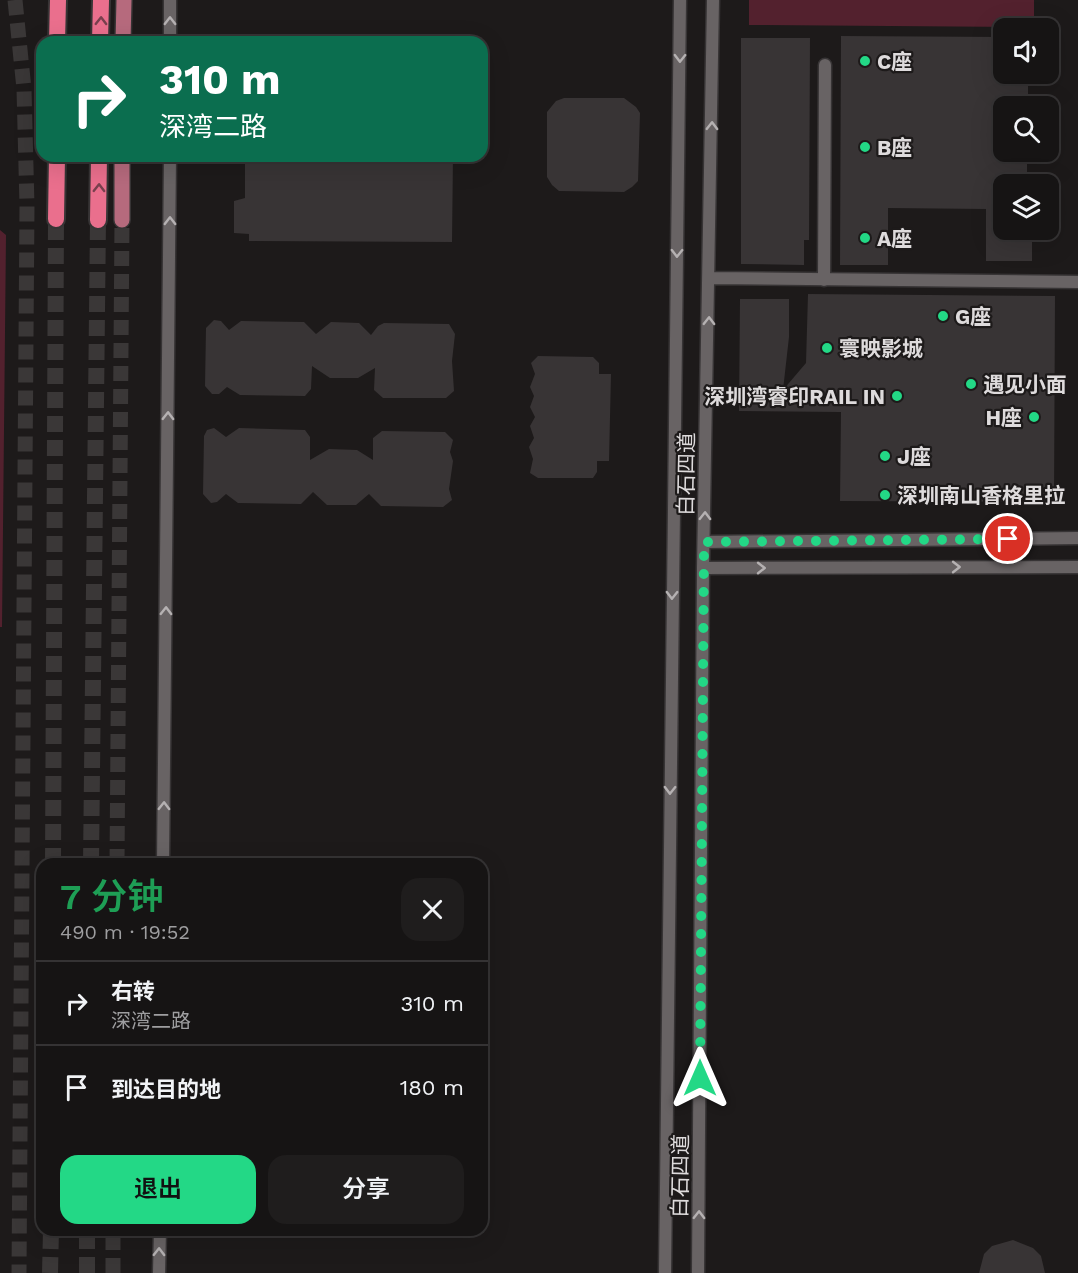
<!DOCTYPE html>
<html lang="zh">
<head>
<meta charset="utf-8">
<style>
  :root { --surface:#161414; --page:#1f1d1d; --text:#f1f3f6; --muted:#9e9ea0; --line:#353334; --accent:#23d886 }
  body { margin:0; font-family:"Work Sans","Noto Sans SC",sans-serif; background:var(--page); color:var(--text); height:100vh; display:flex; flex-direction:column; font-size:22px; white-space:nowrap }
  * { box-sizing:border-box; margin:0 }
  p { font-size:20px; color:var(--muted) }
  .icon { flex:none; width:33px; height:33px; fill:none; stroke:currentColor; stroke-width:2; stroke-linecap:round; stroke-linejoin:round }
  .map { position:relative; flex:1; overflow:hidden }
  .panel { position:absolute; left:36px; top:858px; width:452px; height:378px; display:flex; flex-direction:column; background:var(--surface); border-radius:18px; box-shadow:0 6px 24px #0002,0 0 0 2px var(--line) }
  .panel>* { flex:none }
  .guide { position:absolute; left:36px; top:36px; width:452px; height:126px; border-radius:18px; box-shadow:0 6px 24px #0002,0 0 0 2px var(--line); background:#0b6e4f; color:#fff; overflow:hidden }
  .tools { position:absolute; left:993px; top:18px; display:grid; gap:12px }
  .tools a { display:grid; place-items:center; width:66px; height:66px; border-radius:12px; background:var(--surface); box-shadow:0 6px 24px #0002,0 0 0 2px var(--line); font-size:30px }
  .pin { position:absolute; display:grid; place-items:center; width:51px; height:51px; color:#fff; margin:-26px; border:3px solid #fff; border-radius:50%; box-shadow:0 2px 6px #0007 }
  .me { position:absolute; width:66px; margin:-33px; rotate:0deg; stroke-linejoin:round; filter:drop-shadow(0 0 4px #0008) }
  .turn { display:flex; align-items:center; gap:21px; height:126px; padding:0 24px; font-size:27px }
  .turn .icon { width:78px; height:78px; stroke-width:2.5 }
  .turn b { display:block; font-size:42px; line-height:51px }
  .round { display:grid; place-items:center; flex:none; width:63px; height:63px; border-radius:18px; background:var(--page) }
  .overview { display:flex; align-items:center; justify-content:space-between; height:102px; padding:0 24px }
  h1 { font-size:36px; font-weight:600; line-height:45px; color:#1e9e55 }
  .cta { display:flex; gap:12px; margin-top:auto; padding:12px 24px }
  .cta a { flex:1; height:69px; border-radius:18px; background:var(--accent); color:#111; font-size:24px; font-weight:600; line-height:69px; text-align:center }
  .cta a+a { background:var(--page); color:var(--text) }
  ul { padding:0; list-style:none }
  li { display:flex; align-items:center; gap:18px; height:84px; padding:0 24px; border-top:2px solid var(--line) }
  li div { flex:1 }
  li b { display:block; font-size:22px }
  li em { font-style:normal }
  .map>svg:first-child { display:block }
</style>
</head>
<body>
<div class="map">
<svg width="1078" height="1273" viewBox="0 0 1078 1273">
  <rect width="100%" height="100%" fill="#1d1a1a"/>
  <path fill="#53212e" d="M749 0H1034V27L749 25Z
    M0 230 6 235 2 627H0Z"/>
  <path fill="#383435" d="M841 36 1004 37V74H1028V106H1004V152H1027V184H1004V230H1032V261H986V209L888 208V265H840Z
    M741 38H810L809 240H804V265L741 264Z
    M564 98H624L636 107 640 113 638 181 632 187 624 192 559 191 552 185 547 177V112L556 101Z
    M245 156H453L452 242 249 241V234L234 233V201L245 198Z
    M808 294 1055 296 1054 502 840 501 841 412 739 411 740 299H789V337L783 390 806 363Z
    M214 320 221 321 229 330 241 321 304 322 316 334 331 322 359 323 371 335 378 326 384 323 449 324 455 334 452 361 454 391 446 398H383L374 390 375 368 358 378H330L312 366 311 389 305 396 240 395 227 387 219 394H212L205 386 206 328Z
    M538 356 593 357 599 363V374H611L609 461H597V472L593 478H538L530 473 533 459 529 447 534 438 530 426 535 417 530 407 534 396 530 387 535 374 531 363Z
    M214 428 226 437 239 428 305 430 310 437V460L329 449 357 450 373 460V438L382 431 445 432 453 440 450 452 453 461 449 489 452 500 443 507 381 506 369 494 356 505H327L313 492 301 504 238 503 226 494 217 502 211 503 203 494 204 436 207 430Z
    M1013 1240 1033 1248 1041 1256 1045 1273H979L984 1254 992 1246Z"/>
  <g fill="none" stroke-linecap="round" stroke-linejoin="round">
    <path stroke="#3a3737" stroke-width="15" stroke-dasharray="15 8" stroke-linecap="butt" d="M15 0 24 89 27 206 19 1273
      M117 864 122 220
      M113 1273V1230"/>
    <path stroke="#3a3737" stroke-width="16" stroke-dasharray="16 8" stroke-linecap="butt" d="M53 864 56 219
      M91 864 98 220
      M50 1273 51 1230
      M87 1273V1230"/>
    <defs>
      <path id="minor" d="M170 0V42
        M709 278 1078 282
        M824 280 825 65
        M704 542 1078 538
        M703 568 1078 567
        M163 864 170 156
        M159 1273 160 1230
        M665 1273 680 0
        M698 1273 703 568 713 0"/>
      <path id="major" d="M123 42 124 0
        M122 220V156"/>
      <path id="highway" d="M57 42 58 0
        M100 42 101 0
        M56 219 57 156
        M98 220 99 156"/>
    </defs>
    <use href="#minor" stroke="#373435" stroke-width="15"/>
    <use href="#major" stroke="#373435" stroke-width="18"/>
    <use href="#highway" stroke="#373435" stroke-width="20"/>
    <use href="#minor" stroke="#686364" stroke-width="12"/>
    <use href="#major" stroke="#b66a7d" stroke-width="15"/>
    <use href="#highway" stroke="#ea6f8d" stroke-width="16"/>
  </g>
  <defs><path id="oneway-chevron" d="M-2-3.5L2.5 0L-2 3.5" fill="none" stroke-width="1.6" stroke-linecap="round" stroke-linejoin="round" transform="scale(1.5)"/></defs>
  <g stroke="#79404e">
    <use href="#oneway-chevron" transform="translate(101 21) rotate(-89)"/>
    <use href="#oneway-chevron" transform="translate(99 188) rotate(-89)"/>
  </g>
  <g stroke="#b5b1b2">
    <use href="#oneway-chevron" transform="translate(170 21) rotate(-90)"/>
    <use href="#oneway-chevron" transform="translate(680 58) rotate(91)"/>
    <use href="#oneway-chevron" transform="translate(712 126) rotate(-89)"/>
    <use href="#oneway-chevron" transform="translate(170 221) rotate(-90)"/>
    <use href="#oneway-chevron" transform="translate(677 253) rotate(91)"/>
    <use href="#oneway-chevron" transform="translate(709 321) rotate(-89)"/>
    <use href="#oneway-chevron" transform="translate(168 416) rotate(-89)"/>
    <use href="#oneway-chevron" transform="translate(705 516) rotate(-89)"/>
    <use href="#oneway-chevron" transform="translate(956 567)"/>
    <use href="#oneway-chevron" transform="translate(761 568)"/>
    <use href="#oneway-chevron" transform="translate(672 595) rotate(91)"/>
    <use href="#oneway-chevron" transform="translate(166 611) rotate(-89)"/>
    <use href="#oneway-chevron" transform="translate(670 790) rotate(91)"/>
    <use href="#oneway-chevron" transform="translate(164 806) rotate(-89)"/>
    <use href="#oneway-chevron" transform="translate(699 1215) rotate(-89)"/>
    <use href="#oneway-chevron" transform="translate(159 1252) rotate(-89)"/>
  </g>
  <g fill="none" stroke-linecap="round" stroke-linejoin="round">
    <path stroke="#23d886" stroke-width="10" stroke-dasharray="0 18" d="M700 1078 704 542 1008 539"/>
  </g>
  <g fill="#23d886" stroke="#1d1a1a" stroke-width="2">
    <circle cx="865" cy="61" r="6"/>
    <circle cx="865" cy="147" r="6"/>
    <circle cx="865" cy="238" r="6"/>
    <circle cx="943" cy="316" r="6"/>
    <circle cx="827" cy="348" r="6"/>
    <circle cx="971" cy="384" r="6"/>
    <circle cx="897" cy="396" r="6"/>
    <circle cx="1034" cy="417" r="6"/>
    <circle cx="885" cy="456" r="6"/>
    <circle cx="885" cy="495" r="6"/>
  </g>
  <g text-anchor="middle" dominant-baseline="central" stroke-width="4.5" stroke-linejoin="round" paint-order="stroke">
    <g font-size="21" font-weight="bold" fill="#dedbdc" stroke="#1d1a1a" text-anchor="start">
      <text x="877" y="61">C座</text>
      <text x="877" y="147">B座</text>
      <text x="877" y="238">A座</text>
      <text x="955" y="316">G座</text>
      <text x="839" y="348">寰映影城</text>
      <text x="983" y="384">遇见小面</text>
      <text x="885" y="396" text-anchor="end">深圳湾睿印RAIL IN</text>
      <text x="1022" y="417" text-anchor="end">H座</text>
      <text x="897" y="456">J座</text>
      <text x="897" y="495">深圳南山香格里拉</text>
    </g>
    <g font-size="21" fill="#dedbdc" stroke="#1d1a1a">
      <text transform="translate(686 474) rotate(-89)">白石四道</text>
      <text transform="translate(680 1176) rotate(-89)">白石四道</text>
    </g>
  </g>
</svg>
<div class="tools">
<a><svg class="icon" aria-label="sound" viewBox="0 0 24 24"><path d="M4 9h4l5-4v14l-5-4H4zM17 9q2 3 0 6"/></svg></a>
<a><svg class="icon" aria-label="search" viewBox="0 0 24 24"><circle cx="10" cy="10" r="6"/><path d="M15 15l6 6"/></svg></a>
<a><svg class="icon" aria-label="layers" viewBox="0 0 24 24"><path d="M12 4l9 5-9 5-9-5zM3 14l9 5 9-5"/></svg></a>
</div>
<div class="pin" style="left:1008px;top:539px;background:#d93025"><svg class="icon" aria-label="arrive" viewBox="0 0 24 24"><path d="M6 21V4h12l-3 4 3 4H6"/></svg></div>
<svg class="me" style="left:700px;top:1078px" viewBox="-20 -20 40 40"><path d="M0-17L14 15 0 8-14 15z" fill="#23d886" stroke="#fff" stroke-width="4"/></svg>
<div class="guide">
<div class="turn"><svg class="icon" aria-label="right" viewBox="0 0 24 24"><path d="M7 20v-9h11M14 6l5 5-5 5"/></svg><div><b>310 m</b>深湾二路</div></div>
</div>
<section class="panel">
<div class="overview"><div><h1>7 分钟</h1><p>490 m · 19:52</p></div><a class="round"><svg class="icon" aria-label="close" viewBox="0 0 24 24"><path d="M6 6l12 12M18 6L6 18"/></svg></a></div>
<ul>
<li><svg class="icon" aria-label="right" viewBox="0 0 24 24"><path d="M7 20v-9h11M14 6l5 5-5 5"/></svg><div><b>右转</b><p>深湾二路</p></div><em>310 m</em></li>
<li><svg class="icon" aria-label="arrive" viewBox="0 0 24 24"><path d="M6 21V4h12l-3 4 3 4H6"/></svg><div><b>到达目的地</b></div><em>180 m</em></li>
</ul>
<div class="cta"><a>退出</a><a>分享</a></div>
</section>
</div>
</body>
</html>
